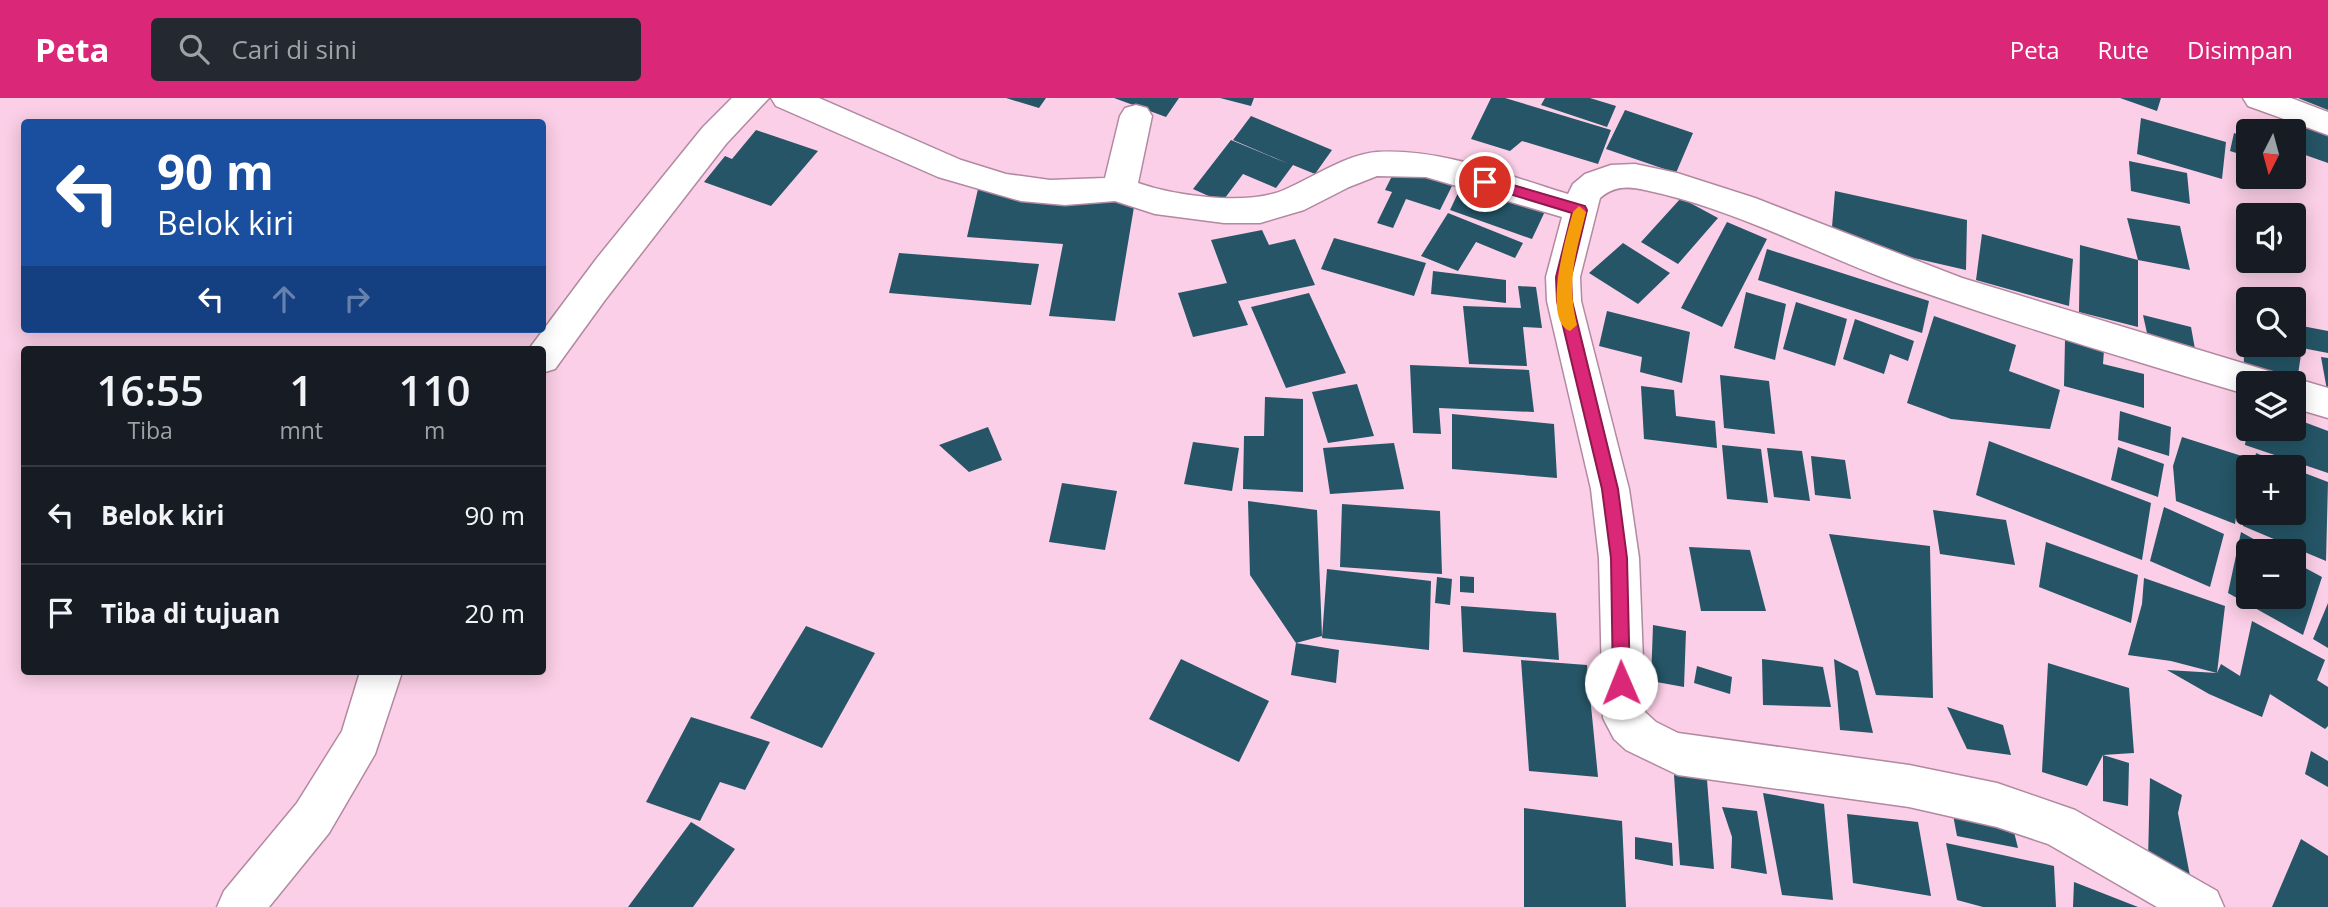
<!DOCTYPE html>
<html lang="id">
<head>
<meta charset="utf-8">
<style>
  :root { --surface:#171b24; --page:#242831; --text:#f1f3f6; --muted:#9ea1a6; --line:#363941; --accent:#db2777 }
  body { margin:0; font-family:"Open Sans",sans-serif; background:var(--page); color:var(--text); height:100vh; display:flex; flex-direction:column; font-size:26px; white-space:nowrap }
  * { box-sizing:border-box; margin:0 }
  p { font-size:23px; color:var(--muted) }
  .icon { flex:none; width:38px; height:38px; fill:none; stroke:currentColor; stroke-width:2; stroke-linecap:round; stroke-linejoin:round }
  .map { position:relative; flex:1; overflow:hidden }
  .details { position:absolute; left:21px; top:248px; width:525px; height:329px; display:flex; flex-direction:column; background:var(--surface); border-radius:7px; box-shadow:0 4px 18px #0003 }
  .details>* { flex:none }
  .guide { position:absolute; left:21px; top:21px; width:525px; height:214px; border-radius:7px; box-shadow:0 4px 18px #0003; background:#1a4fa0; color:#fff; overflow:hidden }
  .needle { width:46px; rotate:186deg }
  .buttons { position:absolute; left:2236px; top:21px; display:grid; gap:14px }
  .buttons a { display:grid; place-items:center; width:70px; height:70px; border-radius:7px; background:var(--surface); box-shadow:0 4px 18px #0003; font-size:35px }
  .pin { position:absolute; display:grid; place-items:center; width:60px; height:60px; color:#fff; margin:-30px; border:4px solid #fff; border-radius:50%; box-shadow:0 2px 7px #0007 }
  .me { position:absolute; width:77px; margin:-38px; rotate:359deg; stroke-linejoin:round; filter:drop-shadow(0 0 5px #0008) }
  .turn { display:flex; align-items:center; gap:24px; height:147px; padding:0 21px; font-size:32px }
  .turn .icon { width:91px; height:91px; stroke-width:2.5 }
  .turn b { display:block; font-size:49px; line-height:60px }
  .lanes { display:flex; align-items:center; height:66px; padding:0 21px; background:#0003; justify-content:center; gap:35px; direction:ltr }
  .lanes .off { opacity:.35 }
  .eta { display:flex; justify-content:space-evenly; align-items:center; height:119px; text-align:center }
  .eta b { font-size:42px; font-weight:600; line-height:49px }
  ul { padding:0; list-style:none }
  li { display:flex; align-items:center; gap:21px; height:98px; padding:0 21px; border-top:2px solid var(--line) }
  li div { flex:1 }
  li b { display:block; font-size:26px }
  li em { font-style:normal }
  header { display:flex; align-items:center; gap:42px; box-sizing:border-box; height:98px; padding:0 35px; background:var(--accent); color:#fff }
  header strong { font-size:33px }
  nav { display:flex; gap:38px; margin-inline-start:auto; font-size:24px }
  .search { width:490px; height:63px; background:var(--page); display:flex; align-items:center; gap:18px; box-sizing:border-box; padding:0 24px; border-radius:7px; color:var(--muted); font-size:26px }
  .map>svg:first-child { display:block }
</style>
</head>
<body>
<header>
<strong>Peta</strong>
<div class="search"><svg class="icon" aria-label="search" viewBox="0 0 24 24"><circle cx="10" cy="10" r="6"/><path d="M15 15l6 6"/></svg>Cari di sini</div>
<nav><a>Peta</a><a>Rute</a><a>Disimpan</a></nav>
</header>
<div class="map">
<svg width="2328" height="809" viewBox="0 0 2328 809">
  <rect width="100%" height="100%" fill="#fbcfe7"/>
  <path fill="#255566" d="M1006 0H1046L1039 10Z
    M1114 0H1179L1166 19Z
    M1220 0H1254L1251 8Z
    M1491 0H1505L1611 32 1598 66 1522 43 1510 53 1471 41Z
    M1545 0H1590L1616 8 1607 29 1541 7Z
    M2120 0H2161L2157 13Z
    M2298 0H2328V12Z
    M1625 12 1693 35 1676 75 1606 51Z
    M2283 14 2328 29V65L2294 53V33H2279Z
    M1251 18 1332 52 1315 76 1293 67 1276 90 1243 76 1222 104 1193 91 1231 42 1289 66 1233 42Z
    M2141 20 2226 44 2222 81 2137 56Z
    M756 32 818 53 771 108 704 84 725 58 732 61Z
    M2234 35 2249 40V59L2230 53Z
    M2129 63 2187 75 2190 106 2131 93Z
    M1397 68 1453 86 1440 112 1406 101 1393 130 1377 125 1392 94 1385 92Z
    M1465 80 1547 109 1532 141 1450 112Z
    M978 91 1135 103 1115 223 1049 218 1063 146 967 139Z
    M1835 93 1967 122 1966 172 1831 141Z
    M1681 100 1718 120 1678 166 1641 144Z
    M1448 115 1523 145 1515 160 1476 144 1458 173 1421 158Z
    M2127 120 2180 128 2190 172 2138 162V229L2079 214 2080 147 2138 162Z
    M1727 124 1767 141 1722 229 1681 210Z
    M1262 132 1269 147 1295 141 1315 187 1238 203 1248 227 1193 239 1178 195 1227 185 1211 142Z
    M1982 136 2073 161 2069 208 1976 182Z
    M1334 140 1426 165 1414 198 1321 171Z
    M1623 145 1670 175 1638 206 1589 175Z
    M1767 151 1929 203 1922 235 1758 182Z
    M899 155 1039 166 1031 207 889 195Z
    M1433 173 1506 182V205L1431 196Z
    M1518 188 1536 189 1542 230 1523 229 1527 268 1469 266 1463 208 1521 210Z
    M1746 194 1786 206 1775 262 1734 250Z
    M1309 195 1346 275 1286 290 1251 209Z
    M2242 197 2254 201H2249V247H2294V212L2301 214 2302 228 2328 233V255L2302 250 2297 283 2244 267Z
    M1796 204 1847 221 1835 268 1783 251Z
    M1607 213 1690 234 1682 285 1640 274 1642 259 1599 248Z
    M2143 217 2191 229 2195 251 2147 235Z
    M1934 218 2016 247 2009 273 2060 292 2050 331 1951 321 1907 305Z
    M1855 221 1914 243 1908 263 1890 256 1884 276 1843 261Z
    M2065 242 2104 252 2103 266 2144 276V310L2064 288Z
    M2321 259 2328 260V292H2327Z
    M1410 267 1529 272 1534 314 1439 310 1441 336 1413 335Z
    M1720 277 1769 283 1775 336 1724 330Z
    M1357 286 1374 338 1328 345 1312 294Z
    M1641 288 1674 292 1676 318 1715 323 1717 350 1644 341Z
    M1265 299 1303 301V394L1243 391 1244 338H1264Z
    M2294 300 2308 304 2304 324 2328 333V375L2245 347 2247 331H2294Z
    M2120 313 2171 329 2169 358 2118 342Z
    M1452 316 1554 326 1557 380 1452 371Z
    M988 329 1002 362 969 374 939 347Z
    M2182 339 2245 359 2235 426 2176 403 2173 368Z
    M1989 343 2151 405 2142 462 1976 397Z
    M1193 344 1239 350 1232 393 1184 386Z
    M1394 345 1404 391 1330 396 1323 350Z
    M1722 347 1761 351 1768 405 1727 401Z
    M2118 349 2164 366 2158 399 2111 382Z
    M1767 350 1802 353 1810 403 1774 399Z
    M2256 355 2290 369H2253Z
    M1811 358 1845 362 1851 401 1815 397Z
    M2294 371 2328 384 2326 463 2243 428 2247 405 2249 415H2294Z
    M1062 385 1117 393 1105 452 1049 444Z
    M1248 403 1317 412 1322 538 1296 545 1250 477Z
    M1342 406 1440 413 1442 476 1340 469Z
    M2164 409 2224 436 2210 489 2150 463Z
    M1933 412 2006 422 2015 467 1940 456Z
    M2241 434 2275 453H2249V499H2294V464L2322 479 2303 537 2228 495Z
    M1829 436 1930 448 1933 600 1876 597Z
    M2046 444 2138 477 2131 525 2039 489Z
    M1689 449 1750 452 1766 513H1701Z
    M1327 471 1431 483 1429 552 1322 540Z
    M1460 478 1474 479V495L1460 494Z
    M1437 479 1452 481 1450 507 1435 505Z
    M2144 480 2225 508 2217 575 2171 563 2128 557 2142 506Z
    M2328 505V550L2313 541Z
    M1461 508 1556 515 1559 562 1463 554Z
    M2252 523 2325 562 2317 582 2328 589V628L2325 631 2270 596 2262 619 2209 596 2167 572 2217 575 2221 566 2240 578Z
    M1653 527 1686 533 1684 589 1651 583Z
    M806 528 875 555 822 650 750 620Z
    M1296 545 1339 552 1336 585 1291 577Z
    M1181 561 1269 603 1239 664 1149 621Z
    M1762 561 1823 569 1831 609 1763 607Z
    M1834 561 1858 573 1873 635 1840 632Z
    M1521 562 1587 567 1598 679 1529 673Z
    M2048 565 2129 590 2134 655 2103 657 2129 665 2128 708 2103 703V657L2087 688 2042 674Z
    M1697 568 1732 579 1730 596 1694 585Z
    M1947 609 2003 627 2011 657 1967 651Z
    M691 619 770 644 745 692 720 684 700 723 646 704Z
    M2311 653 2328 663V689L2305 676Z
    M1674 677 1707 682 1714 771 1680 767Z
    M2150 680 2182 697 2178 715 2190 778 2148 762Z
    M1763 695 1824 706 1833 802 1782 797Z
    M1950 701 2010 718 2018 750 1957 738Z
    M1722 709 1757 713 1767 776 1731 770 1732 739Z
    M1524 710 1622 723 1626 809H1524Z
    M1847 716 1918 724 1931 798 1853 785Z
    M691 724 735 751 693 809H628Z
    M1635 739 1672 745 1673 768 1635 761Z
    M2301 741 2328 758V809H2272Z
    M1946 745 2054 768 2056 809H1983L1957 802Z
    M2074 784 2138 809H2073Z"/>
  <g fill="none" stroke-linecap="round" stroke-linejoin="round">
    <defs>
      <path id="minor" d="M732 0H769L726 46 605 202 555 271 542 275V252L529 251 597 160 703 29Z
        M771 0H819L961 62 1006 76 1050 82 1105 80 1120 18 1125 10 1136 7 1147 10 1152 18 1138 85C1175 98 1248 108 1284 92 1312 80 1347 56 1377 54 1442 50 1507 78 1568 96L1573 86 1585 76 1611 67 1635 66 1677 75 1755 100 1962 180 2272 274 2277 285H2249V297C2130 262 2011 226 1894 184 1811 153 1732 110 1645 92 1628 88 1614 88 1600 100L1580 179 1581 203 1629 391 1639 460 1645 614 1656 624 1678 635 1909 667 1997 685 2075 712 2217 793 2224 809H2157L2048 746 1997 729 1909 709 1678 677 1626 652 1614 641 1603 620 1599 460 1591 391 1547 203 1546 179 1562 119 1426 79 1377 78 1349 89 1304 112 1260 125H1224L1155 116 1115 103 1065 107 1021 103 938 79 776 8Z
        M2243 0H2291L2328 14V37L2248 8Z
        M2294 280 2328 290V320L2294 310V285H2281Z
        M360 574H402L375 656 329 735 269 809H217L224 793 297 705 342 633Z"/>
    </defs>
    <use href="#minor" stroke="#b289a0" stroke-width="3"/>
    <use href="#minor" fill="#fff" fill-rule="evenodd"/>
  </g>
  <path fill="#db2777" stroke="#8e194d" stroke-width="2" d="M1485 79 1585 108 1587 112 1571 179 1572 203 1618 391 1627 460 1630 585 1627 590 1621 593 1615 590 1613 585 1611 460 1602 391 1557 203 1556 179 1572 115 1480 87 1478 84Z"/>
  <path fill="#f59e0b" d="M1579 108 1586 114C1576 157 1566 181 1577 227L1570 233C1541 223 1567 135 1573 114Z"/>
</svg>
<div class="buttons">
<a><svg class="needle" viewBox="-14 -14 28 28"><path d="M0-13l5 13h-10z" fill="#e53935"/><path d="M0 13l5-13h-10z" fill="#9ea1a6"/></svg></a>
<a><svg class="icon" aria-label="sound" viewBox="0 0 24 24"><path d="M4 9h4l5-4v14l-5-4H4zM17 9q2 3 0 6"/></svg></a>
<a><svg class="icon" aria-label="search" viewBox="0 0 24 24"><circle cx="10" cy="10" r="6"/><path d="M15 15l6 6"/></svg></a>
<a><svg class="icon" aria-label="layers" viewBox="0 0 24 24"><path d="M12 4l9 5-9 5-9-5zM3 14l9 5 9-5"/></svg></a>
<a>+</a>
<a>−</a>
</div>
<div class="pin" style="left:1485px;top:84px;background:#d93025"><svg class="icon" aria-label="arrive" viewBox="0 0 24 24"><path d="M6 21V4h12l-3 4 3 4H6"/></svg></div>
<svg class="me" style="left:1621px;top:585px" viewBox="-20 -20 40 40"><circle r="19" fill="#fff"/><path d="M0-13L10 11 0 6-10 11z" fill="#db2777"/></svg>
<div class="guide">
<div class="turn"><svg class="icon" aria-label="left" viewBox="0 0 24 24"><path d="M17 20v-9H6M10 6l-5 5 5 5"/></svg><div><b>90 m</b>Belok kiri</div></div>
<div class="lanes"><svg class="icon" aria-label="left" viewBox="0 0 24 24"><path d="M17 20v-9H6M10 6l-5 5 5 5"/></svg><svg class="icon off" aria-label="ahead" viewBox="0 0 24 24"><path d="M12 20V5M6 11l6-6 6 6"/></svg><svg class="icon off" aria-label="right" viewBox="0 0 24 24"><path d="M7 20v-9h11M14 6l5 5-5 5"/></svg></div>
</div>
<section class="details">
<div class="eta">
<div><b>16:55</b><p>Tiba</p></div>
<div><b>1</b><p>mnt</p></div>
<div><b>110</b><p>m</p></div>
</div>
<ul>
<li><svg class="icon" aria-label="left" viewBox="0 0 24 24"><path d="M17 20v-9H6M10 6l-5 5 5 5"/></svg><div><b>Belok kiri</b></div><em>90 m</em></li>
<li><svg class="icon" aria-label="arrive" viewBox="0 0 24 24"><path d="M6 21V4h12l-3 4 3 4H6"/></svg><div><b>Tiba di tujuan</b></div><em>20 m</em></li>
</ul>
</section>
</div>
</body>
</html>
